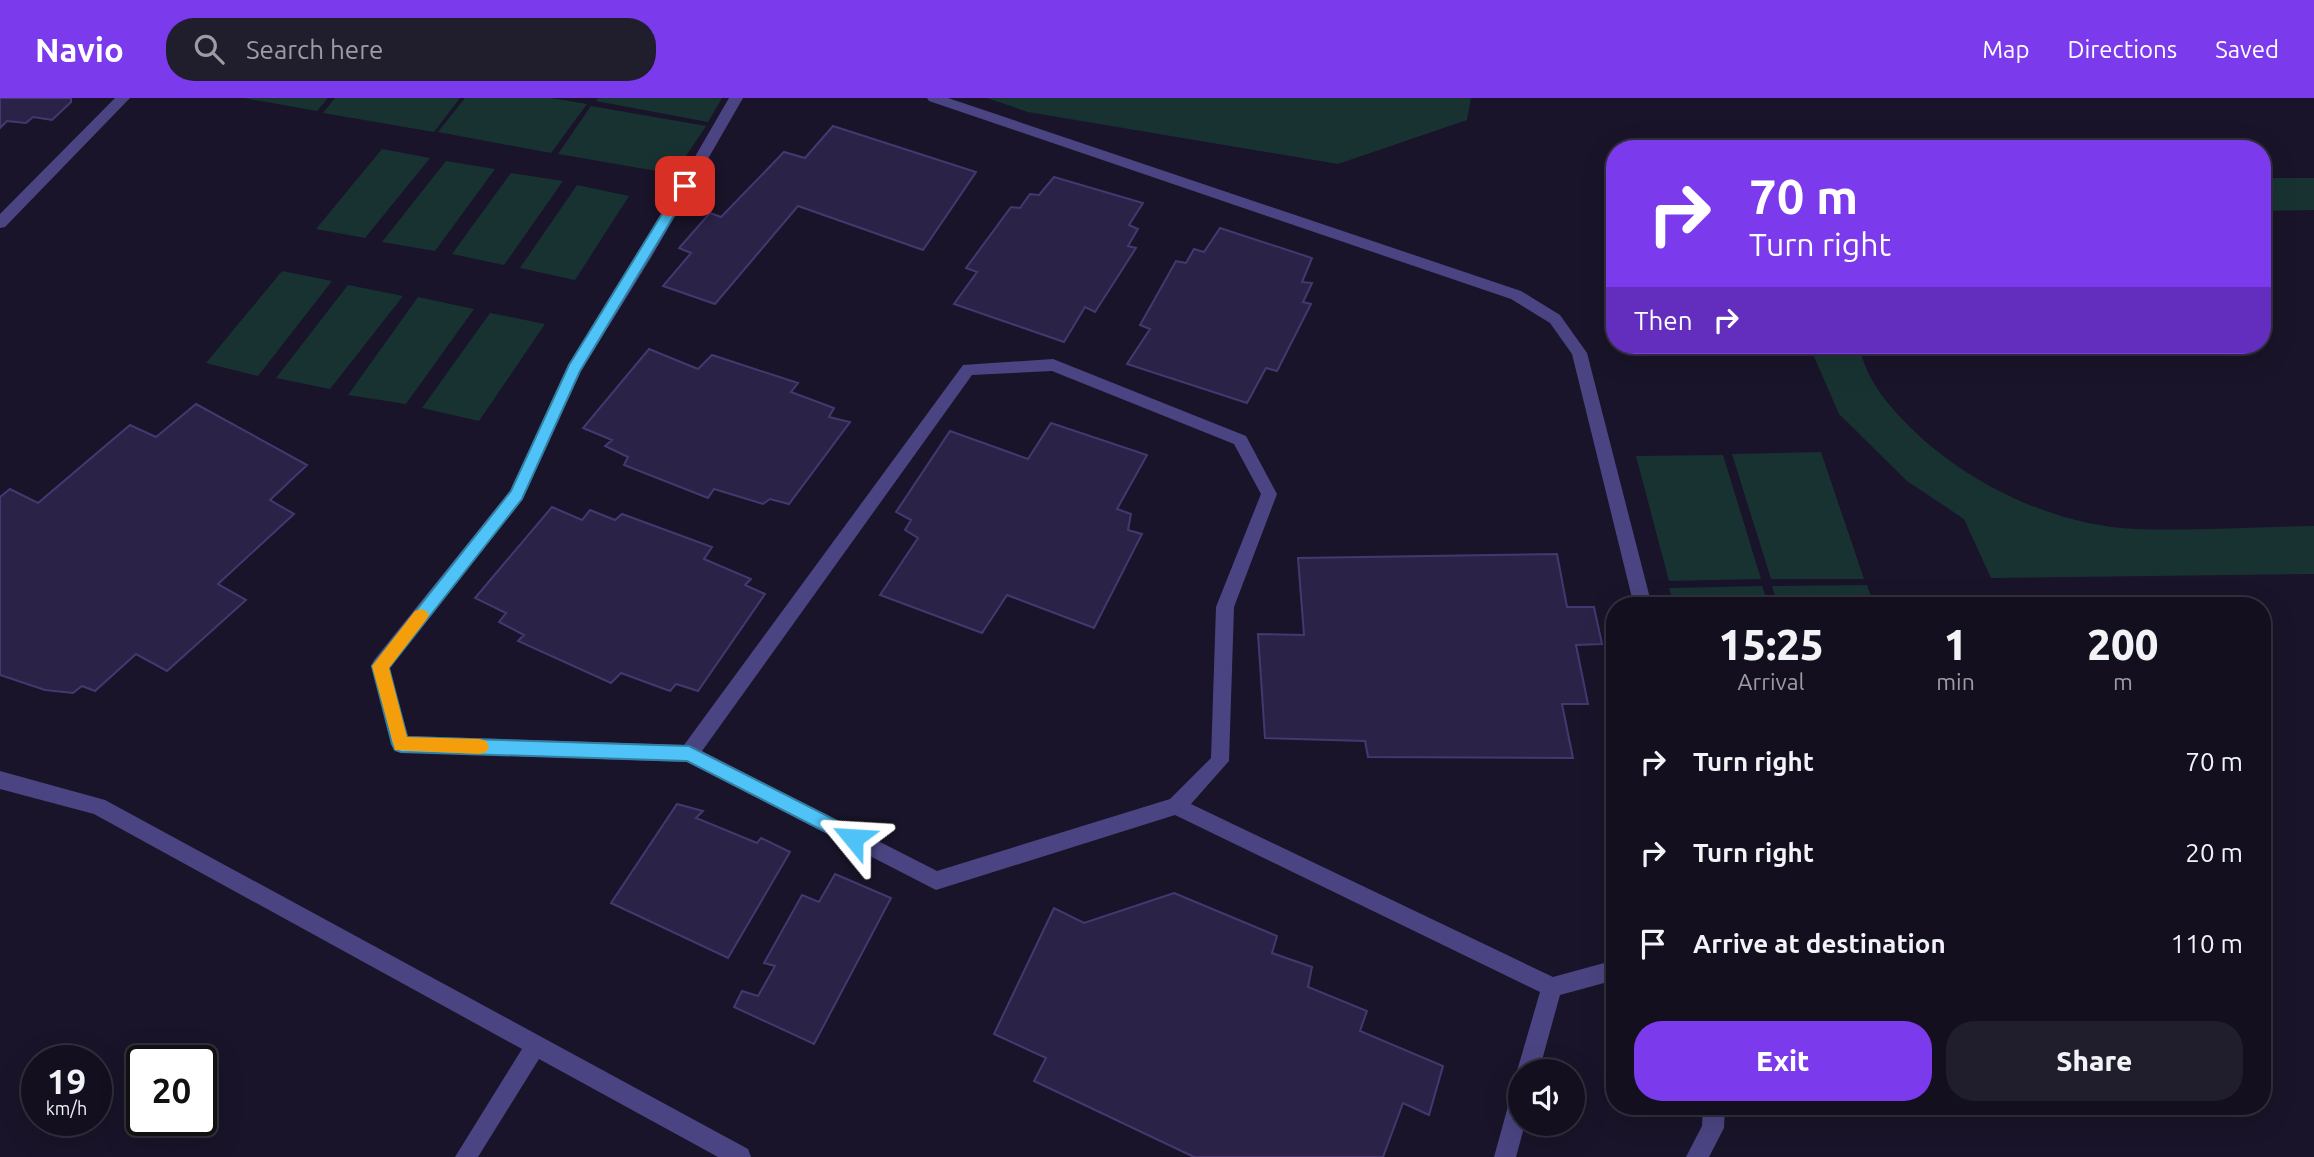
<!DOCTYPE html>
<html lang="en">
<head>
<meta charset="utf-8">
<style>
  :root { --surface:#130f1f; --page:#201d2c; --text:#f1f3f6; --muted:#9d9ca4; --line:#322f3d; --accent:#7c3aed }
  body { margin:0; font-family:Ubuntu,sans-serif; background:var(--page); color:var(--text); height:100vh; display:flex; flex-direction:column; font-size:26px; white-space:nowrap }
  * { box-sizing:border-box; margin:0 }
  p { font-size:23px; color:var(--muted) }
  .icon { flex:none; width:38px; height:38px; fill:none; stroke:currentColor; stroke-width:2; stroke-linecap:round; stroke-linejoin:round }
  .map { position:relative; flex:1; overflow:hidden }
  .panel { position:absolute; left:1606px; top:499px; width:665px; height:518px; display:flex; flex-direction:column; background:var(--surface); border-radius:28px; box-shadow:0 7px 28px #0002,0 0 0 2px var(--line) }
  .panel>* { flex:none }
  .guide { position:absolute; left:1606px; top:42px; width:665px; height:214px; border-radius:28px; box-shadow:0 7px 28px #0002,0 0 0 2px var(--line); background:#7c3aed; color:#fff; overflow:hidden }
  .tools { position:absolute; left:1508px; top:961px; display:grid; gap:14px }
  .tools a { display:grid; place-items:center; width:77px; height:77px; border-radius:50%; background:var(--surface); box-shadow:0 7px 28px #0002,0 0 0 2px var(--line); font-size:35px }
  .speed { position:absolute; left:21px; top:947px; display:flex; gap:14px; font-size:35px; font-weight:700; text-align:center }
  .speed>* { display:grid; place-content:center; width:91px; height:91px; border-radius:50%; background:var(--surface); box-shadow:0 7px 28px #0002,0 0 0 2px var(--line); line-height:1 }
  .speed small { font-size:18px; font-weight:400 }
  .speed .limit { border:4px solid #111; border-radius:10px; background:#fff; color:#111 }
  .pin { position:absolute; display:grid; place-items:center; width:60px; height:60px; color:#fff; margin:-30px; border-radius:14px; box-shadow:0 4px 10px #0006 }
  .me { position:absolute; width:77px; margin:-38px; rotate:297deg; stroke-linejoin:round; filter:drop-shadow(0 0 5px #0008) }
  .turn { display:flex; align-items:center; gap:24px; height:147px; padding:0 28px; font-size:32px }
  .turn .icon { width:91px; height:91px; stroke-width:2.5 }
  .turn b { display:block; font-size:49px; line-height:60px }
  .then { display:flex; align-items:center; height:66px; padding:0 28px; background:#0003; gap:14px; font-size:26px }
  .eta { display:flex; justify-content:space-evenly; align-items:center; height:119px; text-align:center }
  .eta b { font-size:42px; font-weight:800; line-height:49px }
  .action { display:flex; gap:14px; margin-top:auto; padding:14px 28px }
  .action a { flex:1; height:80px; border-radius:28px; background:var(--accent); color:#fff; font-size:28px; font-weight:800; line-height:80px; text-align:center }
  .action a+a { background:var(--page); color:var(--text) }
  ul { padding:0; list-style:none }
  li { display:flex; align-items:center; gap:21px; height:91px; padding:0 28px }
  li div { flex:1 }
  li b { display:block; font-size:26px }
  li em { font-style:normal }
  header { display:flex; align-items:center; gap:42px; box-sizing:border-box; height:98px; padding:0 35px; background:var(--accent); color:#fff }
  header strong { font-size:33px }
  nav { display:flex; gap:38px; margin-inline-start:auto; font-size:24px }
  .search { width:490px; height:63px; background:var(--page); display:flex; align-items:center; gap:18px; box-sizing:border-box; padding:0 24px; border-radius:28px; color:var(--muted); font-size:26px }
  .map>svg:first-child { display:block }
</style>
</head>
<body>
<header>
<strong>Navio</strong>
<div class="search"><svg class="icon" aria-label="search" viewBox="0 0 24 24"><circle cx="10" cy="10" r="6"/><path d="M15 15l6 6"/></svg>Search here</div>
<nav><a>Map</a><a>Directions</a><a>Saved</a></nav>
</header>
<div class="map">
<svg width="2314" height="1059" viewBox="0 0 2314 1059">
  <rect width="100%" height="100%" fill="#191429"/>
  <path fill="#183232" d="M244 0H328L317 13Z
    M335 0H460L434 34 323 15Z
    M465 0H551L587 6 551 55 438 34Z
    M598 0H722L708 24 596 3Z
    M987 0H1471L1467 22 1338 66 1028 14Z
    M591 8 706 28 674 76 558 56Z
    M382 51 430 60 365 140 316 131Z
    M446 63 495 71 435 153 382 144Z
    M511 75 563 83 504 167 452 156Z
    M2263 80H2314V112L2263 113Z
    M577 87 629 98 575 182 520 170Z
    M282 173 332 183 258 278 206 265Z
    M348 187 403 198 330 291 276 280Z
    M418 199 474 211 406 306 348 297Z
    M490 215 545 226 479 323 422 310Z
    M1809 247H1859C1866 282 1887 306 1912 331 1969 387 2056 428 2137 431 2196 433 2255 429 2314 428V476L1991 480 1964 421 1907 383 1839 316Z
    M1821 354 1864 481H1771L1732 356Z
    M1723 357 1761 481 1669 483 1636 358Z
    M1867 487 1874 507H1778L1772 488Z
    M1762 488 1769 507H1674L1669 490Z"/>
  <path fill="#2b2347" stroke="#453870" stroke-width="2" d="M0 0H71V4L52 22 33 19 26 25 7 23 0 30Z
    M833 28 976 74 923 152 798 108 715 206 663 188 691 155 679 150 710 115 721 119 784 54 805 60Z
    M1054 79 1143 105 1129 127 1138 131 1128 148 1136 150 1095 214 1085 209 1064 244 954 206 977 174 966 170 1011 109 1020 110 1030 96 1039 97Z
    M1220 130 1312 160 1302 184 1312 185 1303 204 1311 206 1277 273 1266 270 1247 305 1127 266 1150 231 1140 227 1176 163 1186 165 1194 151 1204 154Z
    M649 251 698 271 712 257 798 285 791 294 834 310 829 319 850 324 789 406 770 401 763 406 714 391 708 400 624 367 628 359 605 348 612 342 583 330Z
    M196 306 307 367 270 402 294 416 218 486 246 502 167 573 136 556 95 593 82 588 73 595 45 592 0 577V399L10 391 38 405 130 327 156 339Z
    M1051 325 1147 357 1117 411 1131 416 1128 432 1142 436 1094 530 1007 497 982 535 880 497 918 440 905 432 911 422 896 414 950 333 1028 361Z
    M552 409 582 422 590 412 615 422 622 416 712 449 704 461 751 481 745 487 765 496 698 593 676 586 670 593 621 575 611 585 518 543 524 537 499 524 506 515 475 500Z
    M1557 456 1567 509H1594L1602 546 1576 547 1588 606H1562L1573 660 1368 659 1365 643 1265 640 1258 536 1304 537 1298 460Z
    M677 706 703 713 696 720 757 745 761 740 790 754 728 860 611 805Z
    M835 776 891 800 814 946 734 909 742 893 758 898 775 868 764 865 802 797 819 804Z
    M1174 795 1277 838 1272 855 1312 869 1308 889 1367 913 1360 933 1443 968 1429 1017 1403 1005 1383 1059H1194L1034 983 1046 960 994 936 1054 810 1084 825Z"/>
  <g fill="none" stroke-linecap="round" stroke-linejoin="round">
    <path fill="#4a4582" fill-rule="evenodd" d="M115 0H130L5 129 0 130V116Z
      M729 0H743L652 158 581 273 522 402 389 570 408 638 684 647 963 267 1053 261 1246 338 1277 396 1234 509 1229 663 1191 706 1553 879 1615 862V882L1560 897 1539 973H1521V981L1517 973 1540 894 1175 717 936 792 687 664 401 654 394 652 371 568 374 562 510 393 569 267 642 150ZM1052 273 1234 346 1261 396 1216 509 1211 660 1170 701 937 773 702 653 972 277Z
      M927 0H948L1521 193 1560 217 1587 255 1652 508H1634L1572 256 1550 225 1511 201 929 3Z
      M0 673 105 702 748 1051 751 1059H718L539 961 478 1059H455L522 951 94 716 0 691Z
      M1521 990V1026H1525L1516 1059H1494L1510 1001 1513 993Z
      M1703 1008H1725L1724 1030 1709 1059H1686L1702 1028Z"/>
  </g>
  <path fill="#4fc3f7" stroke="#337fa1" stroke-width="2" d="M685 84 692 88 580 273 522 401 389 570 407 639 689 648 859 734 862 740 859 746 853 748 687 663 401 654 395 652 392 646 372 568 511 393 569 267 681 85Z"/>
  <path fill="#f59e0b" d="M421 511 426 513 429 517 426 522 389 570 407 639 480 641 486 643 489 649 486 654 480 656 395 652 372 568 415 513Z"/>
</svg>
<div class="tools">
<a><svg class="icon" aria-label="sound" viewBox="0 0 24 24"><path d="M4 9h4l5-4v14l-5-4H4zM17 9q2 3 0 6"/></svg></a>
</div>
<div class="speed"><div>19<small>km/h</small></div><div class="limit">20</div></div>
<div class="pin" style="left:685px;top:88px;background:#d93025"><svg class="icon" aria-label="arrive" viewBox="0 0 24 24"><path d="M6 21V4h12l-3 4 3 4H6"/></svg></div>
<svg class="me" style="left:853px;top:740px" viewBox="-20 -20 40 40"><path d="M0-17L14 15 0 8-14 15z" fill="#4fc3f7" stroke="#fff" stroke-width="4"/></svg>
<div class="guide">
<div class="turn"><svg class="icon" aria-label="right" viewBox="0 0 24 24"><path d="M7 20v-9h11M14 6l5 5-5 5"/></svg><div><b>70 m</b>Turn right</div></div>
<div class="then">Then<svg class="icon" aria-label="right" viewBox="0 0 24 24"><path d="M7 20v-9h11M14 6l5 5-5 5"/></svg></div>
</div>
<section class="panel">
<div class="eta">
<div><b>15:25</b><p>Arrival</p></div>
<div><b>1</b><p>min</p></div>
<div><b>200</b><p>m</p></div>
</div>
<ul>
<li><svg class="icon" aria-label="right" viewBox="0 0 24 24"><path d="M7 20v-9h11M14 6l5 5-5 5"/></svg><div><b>Turn right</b></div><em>70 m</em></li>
<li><svg class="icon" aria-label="right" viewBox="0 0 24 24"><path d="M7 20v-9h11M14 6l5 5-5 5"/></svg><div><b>Turn right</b></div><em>20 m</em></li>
<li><svg class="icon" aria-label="arrive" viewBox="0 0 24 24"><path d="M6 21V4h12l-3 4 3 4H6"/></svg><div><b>Arrive at destination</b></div><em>110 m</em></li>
</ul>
<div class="action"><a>Exit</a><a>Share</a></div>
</section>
</div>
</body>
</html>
